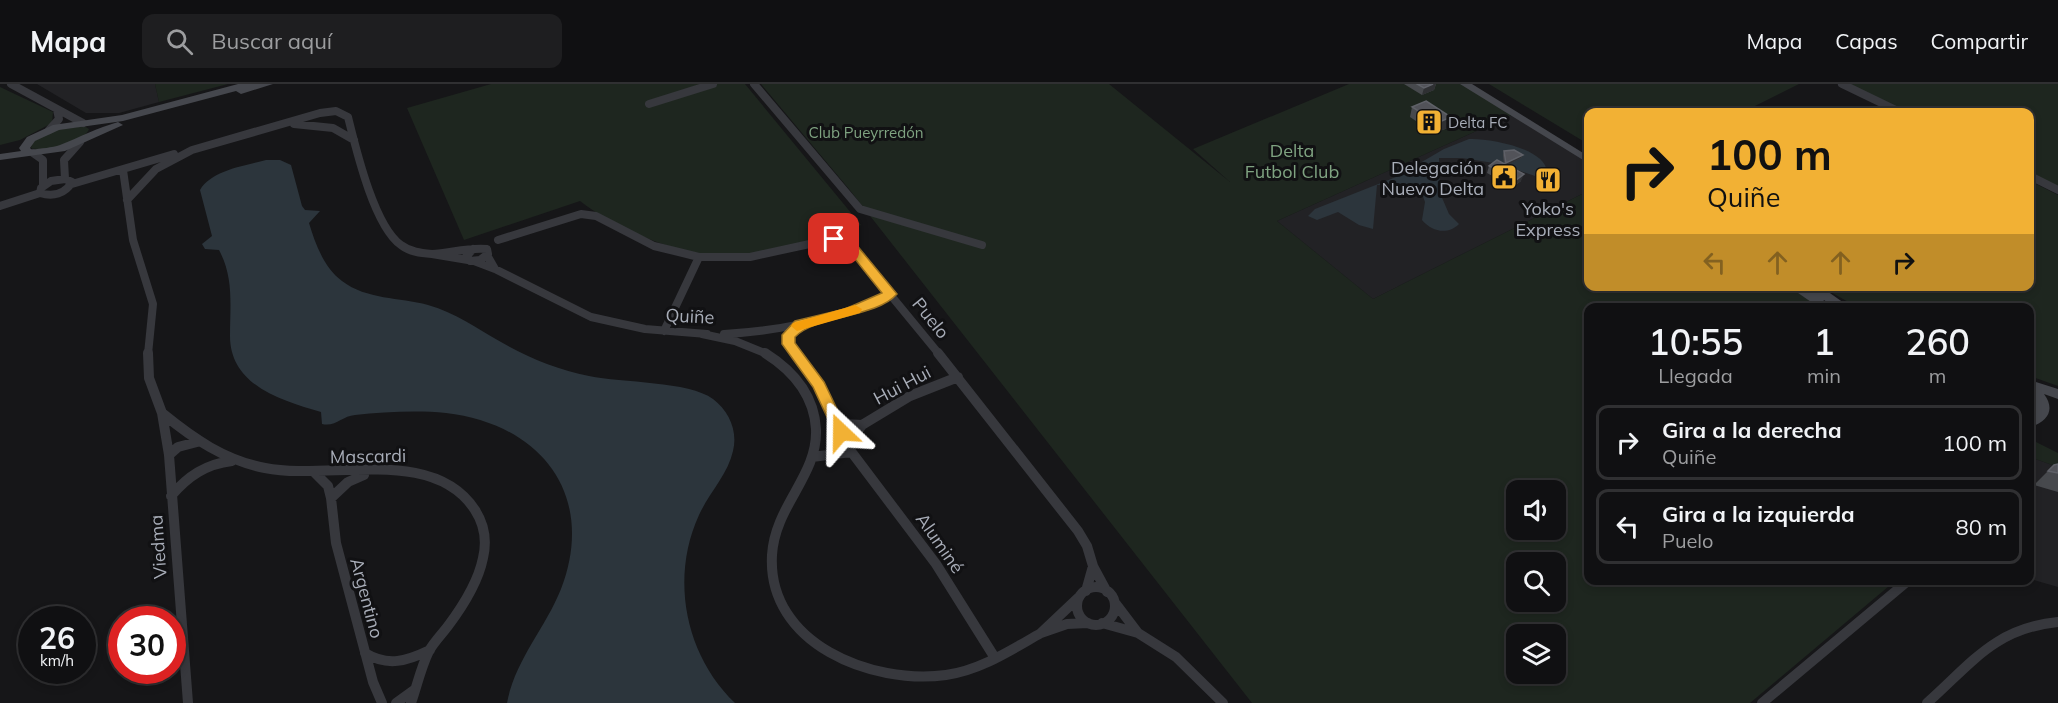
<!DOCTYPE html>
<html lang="es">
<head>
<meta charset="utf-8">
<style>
  :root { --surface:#101012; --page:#1e1e20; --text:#f1f3f6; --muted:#9c9d9f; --line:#303032 }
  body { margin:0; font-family:Mulish,sans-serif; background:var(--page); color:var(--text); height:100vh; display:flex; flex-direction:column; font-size:22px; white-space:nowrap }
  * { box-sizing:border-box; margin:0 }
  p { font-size:20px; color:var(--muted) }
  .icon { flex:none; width:33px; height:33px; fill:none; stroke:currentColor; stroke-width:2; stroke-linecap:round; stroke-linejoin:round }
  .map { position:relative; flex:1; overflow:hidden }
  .details { position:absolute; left:1584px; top:219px; width:450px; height:282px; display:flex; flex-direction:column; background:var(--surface); border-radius:12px; box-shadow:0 3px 9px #0003,0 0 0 2px var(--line) }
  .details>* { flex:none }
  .guide { position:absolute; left:1584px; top:24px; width:450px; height:183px; border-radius:12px; box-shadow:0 3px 9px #0003,0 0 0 2px var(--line); background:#f2b134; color:#111; overflow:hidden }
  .buttons { position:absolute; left:1506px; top:396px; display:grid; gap:12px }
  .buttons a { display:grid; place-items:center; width:60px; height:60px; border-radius:12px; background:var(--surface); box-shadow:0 3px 9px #0003,0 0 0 2px var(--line); font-size:30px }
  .speed { position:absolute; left:18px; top:522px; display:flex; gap:12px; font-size:30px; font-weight:700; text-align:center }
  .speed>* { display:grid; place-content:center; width:78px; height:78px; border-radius:50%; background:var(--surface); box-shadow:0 3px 9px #0003,0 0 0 2px var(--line); line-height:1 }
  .speed small { font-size:15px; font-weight:400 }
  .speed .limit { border:9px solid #d22; background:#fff; color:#111 }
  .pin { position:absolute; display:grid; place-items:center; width:51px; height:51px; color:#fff; margin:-26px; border-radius:12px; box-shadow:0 3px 9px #0006 }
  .me { position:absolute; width:66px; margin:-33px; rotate:337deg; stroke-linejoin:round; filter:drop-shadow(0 0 4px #0008) }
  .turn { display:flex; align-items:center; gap:21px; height:126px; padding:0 24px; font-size:27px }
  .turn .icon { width:78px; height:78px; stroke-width:2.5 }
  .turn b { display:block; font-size:42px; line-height:51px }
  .lanes { display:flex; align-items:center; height:57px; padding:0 24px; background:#0003; justify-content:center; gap:30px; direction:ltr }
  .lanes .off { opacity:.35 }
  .eta { display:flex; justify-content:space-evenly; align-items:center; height:102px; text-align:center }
  .eta b { font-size:36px; font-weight:600; line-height:42px }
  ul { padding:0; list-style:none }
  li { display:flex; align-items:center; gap:18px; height:75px; margin:0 12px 9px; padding:0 12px; border:3px solid var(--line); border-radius:12px }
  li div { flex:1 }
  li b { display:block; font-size:22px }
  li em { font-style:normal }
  header { display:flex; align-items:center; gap:36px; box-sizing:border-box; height:84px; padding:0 30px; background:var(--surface); border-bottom:2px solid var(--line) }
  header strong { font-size:28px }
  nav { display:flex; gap:33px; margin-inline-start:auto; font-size:21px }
  .search { width:420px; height:54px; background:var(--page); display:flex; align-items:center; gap:15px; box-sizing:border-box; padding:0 21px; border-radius:12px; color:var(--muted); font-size:22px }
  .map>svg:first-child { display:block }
</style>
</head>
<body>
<header>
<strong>Mapa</strong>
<div class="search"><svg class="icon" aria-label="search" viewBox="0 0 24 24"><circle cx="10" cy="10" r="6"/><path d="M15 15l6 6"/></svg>Buscar aquí</div>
<nav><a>Mapa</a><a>Capas</a><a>Compartir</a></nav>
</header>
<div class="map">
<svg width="2058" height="619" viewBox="0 0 2058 619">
  <rect width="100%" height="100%" fill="#161618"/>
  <path fill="#222225" d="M37 0H155L159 18 119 29H86Z
    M1514 30 1588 76V107L1373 215 1277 137Z
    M2030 373 2058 383V503L2030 495Z"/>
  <path fill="#1e261f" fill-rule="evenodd" d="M155 0H228L159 18Z
    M491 0H745L861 141C776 172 712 188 627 145 611 137 595 129 580 117L464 156 407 24Z
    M761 0H1109L1230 98 1193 65 1349 0H1465L1514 30 1277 137 1373 215 1588 107V202L1789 203 1822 223 1588 224V496L1895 497 1750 619H1252L849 105ZM1516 406H1556V446H1516ZM1516 478H1556V518H1516ZM1516 550H1556V590H1516Z
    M1489 0H1799L1743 28H1588V60Z
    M1849 0H2058V103L2030 89V28H1907Z
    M0 3 53 28 52 39 20 56 0 61Z
    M84 42 89 45C84 59 45 68 31 64L33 57 50 47Z
    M2030 97 2058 111V302L2030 292V224L1857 223 1822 203 2030 202Z
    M2030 355 2058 369V383L2030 373Z"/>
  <path fill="#2c353c" d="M1469 55C1488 54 1546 64 1547 88L1535 92 1500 80 1462 74H1439L1440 109 1449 130 1459 140C1448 151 1432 148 1422 136L1425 118 1420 104 1411 100 1377 101 1373 145 1359 141 1338 128 1317 136 1308 132 1315 125 1396 93 1444 65Z
    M266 76H280L291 81 302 122 305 126 320 127 309 139C315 159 324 184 342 197 367 216 399 213 428 221 456 229 476 244 501 258 528 274 559 286 589 292 622 299 689 297 713 315 729 327 738 347 733 367 728 390 709 409 699 431 670 494 685 571 735 619H507C515 576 545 545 561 505 597 411 541 340 446 329 417 326 384 328 355 331 342 332 336 343 322 340L321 328C283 317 230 302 230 252 230 221 234 194 219 166L205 165 202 160 212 152 200 106C212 86 245 82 266 76Z"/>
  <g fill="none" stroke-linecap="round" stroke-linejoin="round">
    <path stroke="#37383d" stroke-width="8" d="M11 0 83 39
      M754 0 860 125 982 161
      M1842 0 1900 28
      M649 20 713 0
      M294 40 333 44 354 56
      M49 46 59 35 57 26
      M33 69 43 76V101
      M123 86 133 156 153 220 148 270
      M2030 92 2058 106
      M65 95 72 98C65 110 53 113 40 109L41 104 51 97Z
      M65 95 64 76 80 58
      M72 100 174 70
      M127 116 156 85 192 66 320 29 336 27 348 33C356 65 374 142 401 161 410 168 421 169 432 170
      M0 122 40 109
      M498 156 581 130 596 132 654 162 699 173H750L828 156 847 158 939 270
      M468 176 432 170C450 169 469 163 487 165L488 170 480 176 470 177 466 173 473 165
      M474 177 495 185 487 171
      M495 185 591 233 645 245 707 250
      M664 247 699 173
      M702 250 735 257 767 270
      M724 250C783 247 837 235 890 210
      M796 270 789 260 791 247 798 242"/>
    <path stroke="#37383d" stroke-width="10" d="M148 269 149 294 162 329
      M765 269C792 286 814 311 816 345 818 392 775 421 772 471 767 560 872 601 946 591 981 586 1011 566 1041 549
      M795 269 819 301 847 362 936 480 995 574
      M938 269 1078 447 1087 462 1093 482
      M835 335 845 340 862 341 847 362
      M862 341 910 312 958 293
      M169 371 178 363 197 358
      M812 373 851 368
      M315 389 328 402 331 414 348 398 364 391
      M171 412C188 392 206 380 232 377
      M331 414 336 459 373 598 382 619
      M1077 522a19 19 0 1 1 38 0a19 19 0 1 1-38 0Z
      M1086 507 1093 482 1107 508
      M1078 514 1041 549 1067 540 1088 539
      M1102 539 1138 549 1116 520
      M1138 549 1176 573 1223 619
      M365 569C388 583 407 577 430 566
      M188 619 169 371 162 329C194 355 224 376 265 384 329 397 433 361 475 426 484 440 487 457 483 474 478 499 463 522 448 542 442 550 434 558 429 567 421 583 417 602 411 619
      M396 619 414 606
      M1762 619 1909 496
      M1927 619C1971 580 1995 544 2058 538"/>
    <path fill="#45474d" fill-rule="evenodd" d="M238 0H273L241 10 236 7 123 37 59 46 35 57 30 64 32 66C41 64 52 64 60 61 80 53 97 44 118 38L123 41 65 67 0 76V70L21 67 19 64 27 53 53 41 122 31Z
      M1460 0H1472L1588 72V79Z
      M1788 202H1820L1851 224H1835L1824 216 1822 220H1814Z
      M2030 296 2058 305V315L2044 310C2056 326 2047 338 2030 343V332L2036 328 2034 318 2030 312Z"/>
  </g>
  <path fill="#47494d" d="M1404 0H1436L1434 6 1422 11Z
    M1412 23 1448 44 1434 49 1410 33Z
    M1504 67 1523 71 1521 74 1507 81 1521 97 1513 103 1487 89 1489 82 1504 80 1503 71Z
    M2058 380V408L2034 401 2054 381Z"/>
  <path fill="#2f3033" d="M1433 0H1436L1434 6 1422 11 1424 4Z
    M1451 33 1448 44 1434 49 1437 39Z
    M1523 71 1521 74 1504 83 1506 79Z
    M1524 90 1521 97 1513 103 1516 96Z"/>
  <path fill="#525359" stroke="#5f6168" stroke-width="1.5" d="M1417 0H1433L1424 4Z
    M1426 17 1451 33 1437 39 1412 23Z
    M1514 66 1523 71 1506 79 1504 67Z
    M1497 76 1524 90 1516 96 1489 82Z
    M2058 380V389L2048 387 2054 381Z"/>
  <path fill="#f2b134" stroke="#9d7322" stroke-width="1.5" d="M834 151 855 159 897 210C876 234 816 231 795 253V259L824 298 848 348 841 354 834 348 813 303 782 260V251L795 237 845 225 882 209 847 165 828 155Z"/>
  <path fill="#f59e0b" d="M855 221 862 225 860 229 797 247 791 242 793 239Z"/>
  <defs>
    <symbol id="building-square" viewBox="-11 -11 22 22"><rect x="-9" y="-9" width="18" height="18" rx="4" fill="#f2b134" stroke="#111113"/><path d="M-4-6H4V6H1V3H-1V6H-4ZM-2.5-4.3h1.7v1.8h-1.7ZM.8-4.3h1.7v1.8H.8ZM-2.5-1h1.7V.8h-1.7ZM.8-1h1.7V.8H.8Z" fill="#111"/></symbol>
    <symbol id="civic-square" viewBox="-11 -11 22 22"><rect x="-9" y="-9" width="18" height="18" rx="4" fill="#f2b134" stroke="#111113"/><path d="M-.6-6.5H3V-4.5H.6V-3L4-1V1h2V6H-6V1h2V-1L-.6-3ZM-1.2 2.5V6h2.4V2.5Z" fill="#111"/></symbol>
    <symbol id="restaurant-square" viewBox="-11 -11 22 22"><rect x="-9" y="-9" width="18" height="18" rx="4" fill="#f2b134" stroke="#111113"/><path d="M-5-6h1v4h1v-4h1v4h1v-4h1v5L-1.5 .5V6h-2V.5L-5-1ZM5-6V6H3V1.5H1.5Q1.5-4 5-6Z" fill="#111"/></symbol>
  </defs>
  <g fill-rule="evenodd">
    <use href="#building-square" x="1414" y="23" width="30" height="30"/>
    <use href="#civic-square" x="1489" y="78" width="30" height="30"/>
    <use href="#restaurant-square" x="1533" y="81" width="30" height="30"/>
  </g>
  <g text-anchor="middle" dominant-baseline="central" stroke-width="6" stroke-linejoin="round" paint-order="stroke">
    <g font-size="15" fill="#a8adb8" stroke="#111113" text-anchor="start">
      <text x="1448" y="38">Delta FC</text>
    </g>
    <g font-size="15" fill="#7fa381" stroke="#111113">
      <text x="866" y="48">Club Pueyrredón</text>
    </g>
    <g font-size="18" fill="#7fa381" stroke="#111113">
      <text x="1292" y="66">Delta<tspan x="1292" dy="21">Futbol Club</tspan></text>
    </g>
    <g font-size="18" fill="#a8adb8" stroke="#111113" text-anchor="end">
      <text x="1484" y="83">Delegación<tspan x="1484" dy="21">Nuevo Delta</tspan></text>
      <text x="1548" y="124" text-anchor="middle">Yoko's<tspan x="1548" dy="21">Express</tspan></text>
    </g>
    <g font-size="18" fill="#a8adb8" stroke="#111113">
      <text transform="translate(690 232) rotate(3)">Quiñe</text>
      <text transform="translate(931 234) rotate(51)">Puelo</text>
      <text transform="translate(902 301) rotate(-28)">Hui Hui</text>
      <text transform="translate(368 372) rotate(-1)">Mascardi</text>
      <text transform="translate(940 459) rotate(55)">Aluminé</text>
      <text transform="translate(158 463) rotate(-94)">Viedma</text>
      <text transform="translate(367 514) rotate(75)">Argentino</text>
    </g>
  </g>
</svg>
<div class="buttons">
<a><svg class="icon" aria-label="sound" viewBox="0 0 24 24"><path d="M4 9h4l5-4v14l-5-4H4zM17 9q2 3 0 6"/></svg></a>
<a><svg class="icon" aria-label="search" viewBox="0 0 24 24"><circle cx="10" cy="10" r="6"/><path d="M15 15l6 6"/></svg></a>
<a><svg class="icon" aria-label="layers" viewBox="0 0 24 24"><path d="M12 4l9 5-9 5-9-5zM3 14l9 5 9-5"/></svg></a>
</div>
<div class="speed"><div>26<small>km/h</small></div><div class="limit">30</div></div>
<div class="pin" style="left:834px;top:155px;background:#d93025"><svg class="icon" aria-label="arrive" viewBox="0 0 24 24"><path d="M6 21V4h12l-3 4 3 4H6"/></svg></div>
<svg class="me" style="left:841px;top:348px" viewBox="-20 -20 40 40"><path d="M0-17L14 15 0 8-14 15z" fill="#f2b134" stroke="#fff" stroke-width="4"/></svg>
<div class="guide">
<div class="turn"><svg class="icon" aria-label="right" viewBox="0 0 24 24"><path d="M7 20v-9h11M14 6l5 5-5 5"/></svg><div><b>100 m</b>Quiñe</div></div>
<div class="lanes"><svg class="icon off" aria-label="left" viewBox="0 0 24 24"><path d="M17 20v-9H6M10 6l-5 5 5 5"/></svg><svg class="icon off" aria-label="ahead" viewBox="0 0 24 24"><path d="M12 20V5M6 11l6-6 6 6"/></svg><svg class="icon off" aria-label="ahead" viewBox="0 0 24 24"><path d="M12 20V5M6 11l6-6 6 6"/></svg><svg class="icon" aria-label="right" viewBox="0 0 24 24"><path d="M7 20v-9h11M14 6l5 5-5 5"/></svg></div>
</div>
<section class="details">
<div class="eta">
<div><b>10:55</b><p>Llegada</p></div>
<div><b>1</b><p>min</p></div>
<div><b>260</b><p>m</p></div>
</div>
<ul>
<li><svg class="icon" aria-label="right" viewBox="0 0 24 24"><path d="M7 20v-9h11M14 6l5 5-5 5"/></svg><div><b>Gira a la derecha</b><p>Quiñe</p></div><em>100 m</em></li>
<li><svg class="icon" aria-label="left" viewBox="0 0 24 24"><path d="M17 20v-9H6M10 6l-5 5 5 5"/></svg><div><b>Gira a la izquierda</b><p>Puelo</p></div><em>80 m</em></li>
</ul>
</section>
</div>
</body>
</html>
